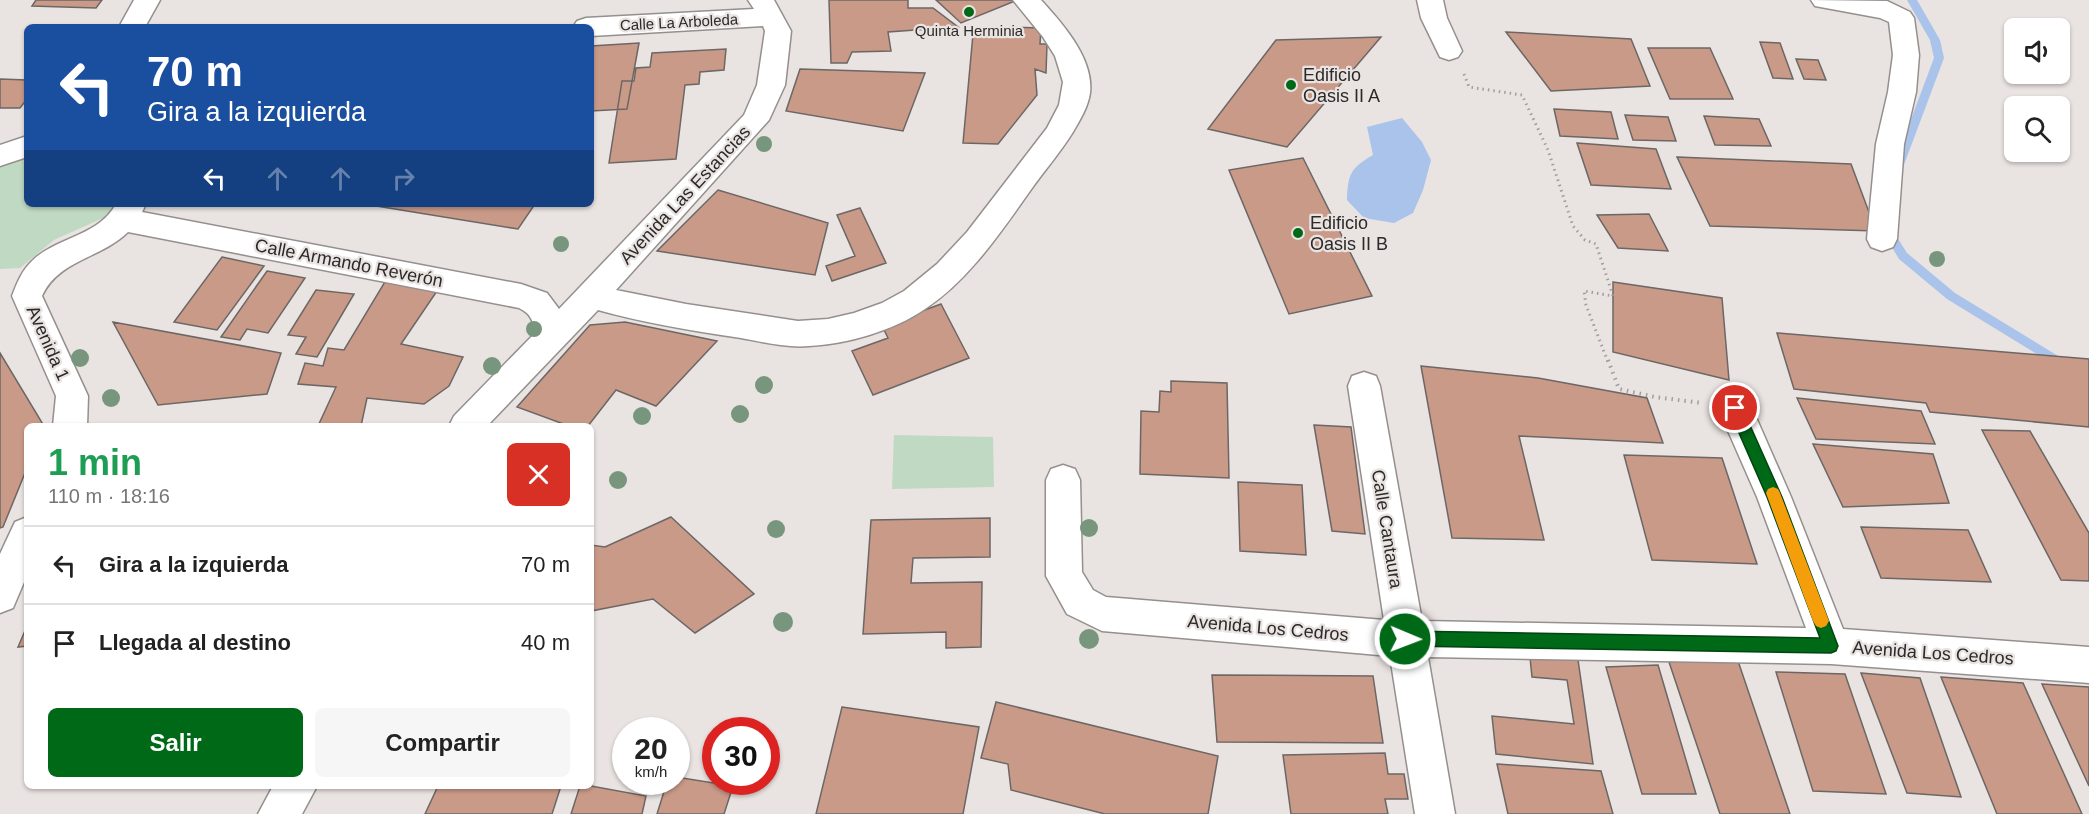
<!DOCTYPE html>
<html lang="es">
<head>
<meta charset="utf-8">
<style>
  :root { --surface:#fff; --page:#f6f6f6; --text:#222; --muted:#767676; --line:#e0e0e0; --accent:#006917 }
  body { margin:0; font-family:Arial,sans-serif; background:var(--page); color:var(--text); height:100vh; display:flex; flex-direction:column; font-size:22px; white-space:nowrap }
  * { box-sizing:border-box; margin:0 }
  p { font-size:20px; color:var(--muted) }
  .icon { flex:none; width:33px; height:33px; fill:none; stroke:currentColor; stroke-width:2; stroke-linecap:round; stroke-linejoin:round }
  .map { position:relative; flex:1; overflow:hidden }
  .side { position:absolute; left:24px; top:423px; width:570px; height:366px; display:flex; flex-direction:column; background:var(--surface); border-radius:9px; box-shadow:0 2px 4px #0004 }
  .side>* { flex:none }
  .guide { position:absolute; left:24px; top:24px; width:570px; height:183px; border-radius:9px; box-shadow:0 2px 4px #0004; background:#1a4fa0; color:#fff; overflow:hidden }
  .fabs { position:absolute; left:2004px; top:18px; display:grid; gap:12px }
  .fabs a { display:grid; place-items:center; width:66px; height:66px; border-radius:9px; background:var(--surface); box-shadow:0 2px 4px #0004; font-size:30px }
  .speed { position:absolute; left:612px; top:717px; display:flex; gap:12px; font-size:30px; font-weight:700; text-align:center }
  .speed>* { display:grid; place-content:center; width:78px; height:78px; border-radius:50%; background:var(--surface); box-shadow:0 2px 4px #0004; line-height:1 }
  .speed small { font-size:15px; font-weight:400 }
  .speed .limit { border:9px solid #d22; background:#fff; color:#111 }
  .pin { position:absolute; display:grid; place-items:center; width:51px; height:51px; color:#fff; margin:-26px; border:3px solid #fff; border-radius:50%; box-shadow:0 2px 6px #0007 }
  .me { position:absolute; width:66px; margin:-33px; rotate:91deg; stroke-linejoin:round; filter:drop-shadow(0 0 4px #0008) }
  .turn { display:flex; align-items:center; gap:21px; height:126px; padding:0 24px; font-size:27px }
  .turn .icon { width:78px; height:78px; stroke-width:2.5 }
  .turn b { display:block; font-size:42px; line-height:51px }
  .lanes { display:flex; align-items:center; height:57px; padding:0 24px; background:#0003; justify-content:center; gap:30px; direction:ltr }
  .lanes .off { opacity:.35 }
  .round { display:grid; place-items:center; flex:none; width:63px; height:63px; border-radius:9px; background:var(--page) }
  .head { display:flex; align-items:center; justify-content:space-between; height:102px; padding:0 24px }
  h1 { font-size:36px; font-weight:700; line-height:45px; color:#1e9e55 }
  .primary-button { display:flex; gap:12px; margin-top:auto; padding:12px 24px }
  .primary-button a { flex:1; height:69px; border-radius:9px; background:var(--accent); color:#fff; font-size:24px; font-weight:700; line-height:69px; text-align:center }
  .primary-button a+a { background:var(--page); color:var(--text) }
  ul { padding:0; list-style:none }
  li { display:flex; align-items:center; gap:18px; height:78px; padding:0 24px; border-top:2px solid var(--line) }
  li div { flex:1 }
  li b { display:block; font-size:22px }
  li em { font-style:normal }
  .map>svg:first-child { display:block }
</style>
</head>
<body>
<div class="map">
<svg width="2089" height="814" viewBox="0 0 2089 814">
  <rect width="100%" height="100%" fill="#e9e3e1"/>
  <path fill="#c0d9c3" d="M27 155V204H117L112 214 54 240 20 268 0 269V166Z
    M894 435 993 437 994 487 892 489Z"/>
  <path fill="#a9c3eb" d="M1402 118 1422 142 1431 160 1423 190 1413 213 1394 223 1364 218 1347 200C1348 173 1351 168 1373 155L1367 127Z"/>
  <g fill="none" stroke-linecap="round" stroke-linejoin="round">
    <path fill="#a9c3eb" fill-rule="evenodd" d="M1907 0H1917L1940 40 1944 58 1902 170 1897 174 1892 170 1934 58 1930 40Z
      M1886 225 1890 226 1907 253 1955 293 2089 375V386L1947 299 1899 259 1881 229Z"/>
  </g>
  <path fill="#ca9a88" stroke="#6c6765" stroke-width="1.5" d="M36 0H102L96 8 32 6Z
    M829 0H908V8H933L958 27 888 32 891 51 852 52 847 63H831Z
    M936 0H1014L1015 1 961 23Z
    M1008 27 1041 28 1040 44H1047L1046 73 1035 69 1037 95 998 144 963 143 973 34 1007 35Z
    M1506 32 1631 39 1650 86 1551 91Z
    M1381 37 1287 147 1208 129 1276 40Z
    M1760 42 1780 43 1793 79 1773 78Z
    M639 43 627 109 591 111V46Z
    M1648 48H1710L1733 99H1670Z
    M726 49 724 70 700 72 699 84 685 85 676 159 609 163 622 81H634L636 68 650 67 652 53Z
    M1796 59 1818 60 1826 80 1804 79Z
    M800 69 925 73 903 131 786 111Z
    M0 79 27 80V99L20 108H0Z
    M1554 109 1611 112 1618 139 1560 136Z
    M1625 115 1668 117 1676 141 1633 140Z
    M1704 116 1759 119 1771 146 1715 145Z
    M1577 143 1656 149 1671 189 1591 185Z
    M1677 157 1851 164 1876 231 1710 226Z
    M1303 158 1372 296 1289 314 1229 170Z
    M718 190 828 223 815 275 657 251Z
    M364 204H535L518 229Z
    M860 208 886 263 832 281 826 266 855 256 837 215Z
    M1649 214 1668 251 1618 248 1597 215Z
    M222 257 264 266 217 330 174 322Z
    M267 271 305 278 268 333 247 329 240 340 221 337Z
    M386 280 437 291 401 344 463 357 449 386 424 404 367 398 361 426H318L336 387 298 384 305 363 323 366 328 348 344 350Z
    M1613 282 1722 298 1729 380 1613 352Z
    M316 290 354 294 317 357 296 354 306 337 288 335Z
    M941 304 969 358 873 395 852 351 888 338 882 326Z
    M113 322 281 353 267 394 158 405Z
    M625 322 717 341 656 406 616 390 588 426H569L517 407 590 325Z
    M1777 333 2089 359V427L1930 412 1926 403 1794 389Z
    M0 353 44 426H27V468L3 527 0 528Z
    M1421 366 1538 378 1647 398 1663 443 1519 436 1544 540 1452 538Z
    M1171 381 1227 383 1229 478 1140 474 1141 411 1159 412 1160 391 1171 392Z
    M1797 398 1921 411 1935 444 1816 439Z
    M1314 425 1351 427 1365 534 1332 531Z
    M1982 430 2030 431 2089 533V581L2061 580Z
    M1813 444 1933 454 1949 503 1843 507Z
    M1624 455 1722 458 1757 564 1652 560Z
    M1238 482 1302 485 1306 555 1240 551Z
    M671 517 754 594 695 633 653 599 591 611V545L605 547Z
    M990 518V557L913 558 911 583 982 582 981 647 946 648V632L863 634 871 520Z
    M1861 527 1968 530 1991 582 1881 578Z
    M27 626V646L18 647Z
    M1529 648 1577 653 1593 764 1496 754 1492 716 1574 724 1567 680 1532 677Z
    M1668 659 1738 661 1790 814H1720Z
    M1658 665 1696 794H1642L1606 667Z
    M1776 672 1845 674 1886 794 1813 791Z
    M1861 673 1920 678 1961 797 1907 793Z
    M1212 675 1373 676 1383 743 1217 742Z
    M1941 677 2023 683 2082 814H1997Z
    M2042 684 2089 687V786Z
    M996 702 1218 756 1208 814H1105L1011 790 1008 764 981 758Z
    M842 707 979 727 963 814H816Z
    M1385 753 1388 774H1404L1408 799H1385L1388 814H1291L1283 755Z
    M1497 764 1601 771 1613 814H1508Z
    M676 777 733 786 724 814H657L667 782H676Z
    M438 786H561L552 814H425Z
    M580 786H591L646 796 642 814H571Z"/>
  <g fill="none" stroke-linecap="round" stroke-linejoin="round">
    <defs>
      <path id="minor" d="M134 0H160L145 27H119Z
        M748 0H774L791 31 785 85 769 120 616 290 686 304 798 321 828 319 854 313 882 303 904 291 937 264 967 232 1047 128 1059 105 1063 82 1055 56 1043 37 1013 0H1041C1063 24 1094 59 1090 93 1088 107 1080 120 1073 132 1060 153 1044 171 1030 191 1000 233 969 280 925 309 893 331 847 344 809 346 786 348 763 342 741 338 693 331 645 323 598 310L487 426H449L454 416 535 333C533 320 531 314 519 308L128 232C102 258 58 260 42 296L88 396 87 426H53L56 396 12 296C17 283 22 270 33 260 57 237 99 236 116 204H146L142 212 521 284 547 293 559 309 744 115 757 85 765 31 763 26 591 36V27H573L577 21 586 18 754 9Z
        M1417 0H1443L1447 18 1462 51 1458 57 1449 60 1440 57 1421 18Z
        M1811 0 1887 1 1910 12 1914 18 1919 55 1916 92 1904 144 1897 239 1893 247 1882 251 1871 247 1867 239 1876 144 1888 92 1893 55 1889 22 1880 18 1815 6Z
        M27 136V157L0 166V145Z
        M1364 372 1376 376 1380 386 1422 621 1806 628 1757 497 1718 408 1723 398 1735 394 1747 398 1752 408 1791 497 1843 629 2089 647V683L1831 664 1428 657 1455 814H1415L1390 656 1102 631 1067 614 1046 576V480L1051 469 1063 465 1075 469 1080 480 1082 572 1093 590 1106 597 1384 620 1348 386 1352 376Z
        M27 517V575L13 608 0 613V554L15 522Z
        M273 786H317L302 814H258Z"/>
    </defs>
    <use href="#minor" stroke="#958f8d" stroke-width="3"/>
    <path stroke="#a29e9c" stroke-width="3" stroke-dasharray="1.5 4" stroke-linecap="butt" d="M1464 74 1469 87 1522 95 1548 150 1573 226 1585 240 1596 244 1613 296 1584 291 1586 305 1608 362"/>
    <path stroke="#a29e9c" stroke-width="4" stroke-dasharray="1.5 5" stroke-linecap="butt" d="M1608 360 1619 389 1655 397 1702 403"/>
    <use href="#minor" fill="#fff" fill-rule="evenodd"/>
  </g>
  <g fill="#78967d">
    <circle cx="764" cy="144" r="8"/>
    <circle cx="561" cy="244" r="8"/>
    <circle cx="1937" cy="259" r="8"/>
    <circle cx="534" cy="329" r="8"/>
    <circle cx="80" cy="358" r="9"/>
    <circle cx="492" cy="366" r="9"/>
    <circle cx="764" cy="385" r="9"/>
    <circle cx="111" cy="398" r="9"/>
    <circle cx="740" cy="414" r="9"/>
    <circle cx="642" cy="416" r="9"/>
    <circle cx="618" cy="480" r="9"/>
    <circle cx="1089" cy="528" r="9"/>
    <circle cx="776" cy="529" r="9"/>
    <circle cx="783" cy="622" r="10"/>
    <circle cx="1089" cy="639" r="10"/>
  </g>
  <path fill="#006917" stroke="#00440f" stroke-width="1.5" d="M1735 402 1740 403 1782 497 1838 646 1836 651 1831 653 1405 646 1399 644 1397 639 1399 634 1405 631 1820 638 1767 497 1728 408 1730 403Z"/>
  <path fill="#f59e0b" d="M1773 487 1778 489 1780 493 1829 621 1826 626 1821 628 1816 626 1813 621 1766 493 1768 489Z"/>
  <g fill="#006917" stroke="#e9e3e1" stroke-width="2">
    <circle cx="969" cy="12" r="6"/>
    <circle cx="1291" cy="85" r="6"/>
    <circle cx="1298" cy="233" r="6"/>
  </g>
  <g text-anchor="middle" dominant-baseline="central" stroke-width="4.5" stroke-linejoin="round" paint-order="stroke">
    <g font-size="15" fill="#2c2a29" stroke="#e9e3e1">
      <text transform="translate(679 22) rotate(-3)">Calle La Arboleda</text>
    </g>
    <g font-size="15" fill="#2c2a29" stroke="#e9e3e1">
      <text x="969" y="30">Quinta Herminia</text>
    </g>
    <g font-size="18" fill="#2c2a29" stroke="#e9e3e1" text-anchor="start">
      <text x="1303" y="75">Edificio<tspan x="1303" dy="21">Oasis II A</tspan></text>
      <text x="1310" y="223">Edificio<tspan x="1310" dy="21">Oasis II B</tspan></text>
    </g>
    <g font-size="18" fill="#2c2a29" stroke="#e9e3e1">
      <text transform="translate(685 195) rotate(-47)">Avenida Las Estancias</text>
      <text transform="translate(349 263) rotate(11)">Calle Armando Reverón</text>
      <text transform="translate(48 343) rotate(66)">Avenida 1</text>
      <text transform="translate(1387 529) rotate(81)">Calle Cantaura</text>
      <text transform="translate(1268 628) rotate(5)">Avenida Los Cedros</text>
      <text transform="translate(1933 653) rotate(4)">Avenida Los Cedros</text>
    </g>
  </g>
</svg>
<div class="fabs">
<a><svg class="icon" aria-label="sound" viewBox="0 0 24 24"><path d="M4 9h4l5-4v14l-5-4H4zM17 9q2 3 0 6"/></svg></a>
<a><svg class="icon" aria-label="search" viewBox="0 0 24 24"><circle cx="10" cy="10" r="6"/><path d="M15 15l6 6"/></svg></a>
</div>
<div class="speed"><div>20<small>km/h</small></div><div class="limit">30</div></div>
<div class="pin" style="left:1735px;top:408px;background:#d93025"><svg class="icon" aria-label="arrive" viewBox="0 0 24 24"><path d="M6 21V4h12l-3 4 3 4H6"/></svg></div>
<svg class="me" style="left:1405px;top:639px" viewBox="-20 -20 40 40"><circle r="17" fill="#006917" stroke="#fff" stroke-width="3"/><path d="M0-11L8 9 0 5-8 9z" fill="#fff"/></svg>
<div class="guide">
<div class="turn"><svg class="icon" aria-label="left" viewBox="0 0 24 24"><path d="M17 20v-9H6M10 6l-5 5 5 5"/></svg><div><b>70 m</b>Gira a la izquierda</div></div>
<div class="lanes"><svg class="icon" aria-label="left" viewBox="0 0 24 24"><path d="M17 20v-9H6M10 6l-5 5 5 5"/></svg><svg class="icon off" aria-label="ahead" viewBox="0 0 24 24"><path d="M12 20V5M6 11l6-6 6 6"/></svg><svg class="icon off" aria-label="ahead" viewBox="0 0 24 24"><path d="M12 20V5M6 11l6-6 6 6"/></svg><svg class="icon off" aria-label="right" viewBox="0 0 24 24"><path d="M7 20v-9h11M14 6l5 5-5 5"/></svg></div>
</div>
<section class="side">
<div class="head"><div><h1>1 min</h1><p>110 m · 18:16</p></div><a class="round" style="background:#d93025;color:#fff"><svg class="icon" aria-label="close" viewBox="0 0 24 24"><path d="M6 6l12 12M18 6L6 18"/></svg></a></div>
<ul>
<li><svg class="icon" aria-label="left" viewBox="0 0 24 24"><path d="M17 20v-9H6M10 6l-5 5 5 5"/></svg><div><b>Gira a la izquierda</b></div><em>70 m</em></li>
<li><svg class="icon" aria-label="arrive" viewBox="0 0 24 24"><path d="M6 21V4h12l-3 4 3 4H6"/></svg><div><b>Llegada al destino</b></div><em>40 m</em></li>
</ul>
<div class="primary-button"><a>Salir</a><a>Compartir</a></div>
</section>
</div>
</body>
</html>
